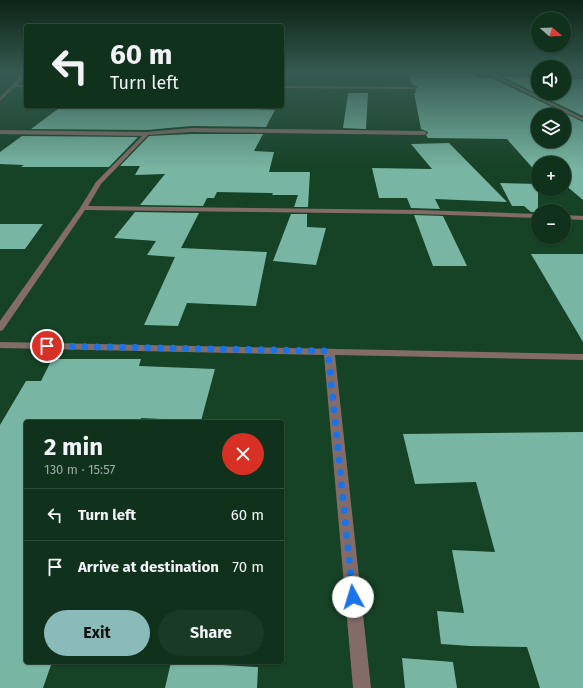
<!DOCTYPE html>
<html lang="en">
<head>
<meta charset="utf-8">
<style>
  :root { --surface:#10321c; --page:#193a25; --text:#f1f3f6; --muted:#9caaa3; --line:#304d3b; --accent:#8bbbb9 }
  body { margin:0; font-family:"Fira Sans",sans-serif; background:var(--page); color:var(--text); height:100vh; display:flex; flex-direction:column; font-size:15px; white-space:nowrap }
  * { box-sizing:border-box; margin:0 }
  p { font-size:13px; color:var(--muted) }
  .icon { flex:none; width:22px; height:22px; fill:none; stroke:currentColor; stroke-width:2; stroke-linecap:round; stroke-linejoin:round }
  .map { position:relative; flex:1; overflow:hidden }
  .panel { position:absolute; left:24px; top:420px; width:260px; height:244px; display:flex; flex-direction:column; background:var(--surface); border-radius:4px; box-shadow:0 1px 3px #0004,0 0 0 1px var(--line) }
  .panel>* { flex:none }
  .banner { position:absolute; left:24px; top:24px; width:260px; height:84px; border-radius:4px; box-shadow:0 1px 3px #0004,0 0 0 1px var(--line); background:#10321c; color:var(--text); overflow:hidden }
  .needle { width:26px; rotate:109deg }
  .buttons { position:absolute; left:531px; top:12px; display:grid; gap:8px }
  .buttons a { display:grid; place-items:center; width:40px; height:40px; border-radius:50%; background:var(--surface); box-shadow:0 1px 3px #0004,0 0 0 1px var(--line); font-size:20px }
  .pin { position:absolute; display:grid; place-items:center; width:34px; height:34px; color:#fff; margin:-17px; border:2px solid #fff; border-radius:50%; box-shadow:0 1px 4px #0007 }
  .me { position:absolute; width:44px; margin:-22px; rotate:354deg; stroke-linejoin:round; filter:drop-shadow(0 0 3px #0008) }
  .turn { display:flex; align-items:center; gap:14px; height:84px; padding:0 20px; font-size:18px }
  .turn .icon { width:52px; height:52px; stroke-width:2.5 }
  .turn b { display:block; font-size:28px; line-height:34px }
  .round { display:grid; place-items:center; flex:none; width:42px; height:42px; border-radius:21px; background:var(--page) }
  .head { display:flex; align-items:center; justify-content:space-between; height:68px; padding:0 20px }
  h1 { font-size:24px; font-weight:700; line-height:30px }
  .primary-button { display:flex; gap:8px; margin-top:auto; padding:8px 20px }
  .primary-button a { flex:1; height:46px; border-radius:24px; background:var(--accent); color:#111; font-size:16px; font-weight:700; line-height:46px; text-align:center }
  .primary-button a+a { background:var(--page); color:var(--text) }
  ul { padding:0; list-style:none }
  li { display:flex; align-items:center; gap:12px; height:52px; padding:0 20px; border-top:1px solid var(--line) }
  li div { flex:1 }
  li b { display:block; font-size:15px }
  li em { font-style:normal }
  .map>svg:first-child { display:block }
</style>
</head>
<body>
<div class="map">
<svg width="583" height="688" viewBox="0 0 583 688">
  <rect width="100%" height="100%" fill="#164226"/>
  <path fill="#78b5a2" fill-rule="evenodd" d="M407 73H473L478 78H492L583 122V200L564 184V163H540L538 161V174L507 139 428 138 426 135 428 133V132L421 129 414 93H416L415 90 418 87 413 85ZM538 115H564V141H538Z
    M526 76 538 81V93H564V80L583 79V116L503 77Z
    M348 93H368L366 129 343 128Z
    M62 106H237V108L275 110 266 127 191 126 146 130 31 129Z
    M191 134H263L254 151 274 152 269 172H310L308 207H294L298 195H272L273 193 217 192 214 198H207L203 206 140 205 165 174 135 175 140 166H120L149 136Z
    M22 136 138 137 109 167H21L24 165 0 164V152Z
    M449 143 507 202 435 199 440 209 411 208 407 198H379L372 168 432 169 411 144Z
    M500 183 538 184V212H531L524 206H512Z
    M135 212 199 213 181 248 267 252 256 306 187 303 178 326 144 325 175 257 147 255 156 241 114 238Z
    M291 214H307V227L326 228 316 265 273 261Z
    M414 215 443 216 467 266H433Z
    M0 224H43L25 249H0Z
    M531 254H583V342Z
    M52 359H141L139 366 215 369 201 421 141 418V422H26V662H52L43 688H0V425L26 381H41Z
    M583 432V688H540L527 647 470 646 441 644 437 611 464 613 452 550 495 552 476 482 415 484 403 434Z
    M402 658 453 662 457 688H405Z
    M171 662 258 667 257 688H165Z"/>
  <g fill="none" stroke-linecap="round" stroke-linejoin="round">
    <path fill="#836c67" fill-rule="evenodd" d="M24 73H26V75L17 85H26V87H15L0 101V97Z
      M486 73H491L583 118V121Z
      M282 86 415 87 417 88 415 89 282 88Z
      M191 128 424 131 427 133 424 135 191 132 148 135 101 184 88 206 418 210 538 214V218L418 214 85 210 3 330 0 331V321L80 208 96 182 142 136 0 134V130L146 132Z
      M564 215 583 216V220L564 219Z
      M0 342 583 354V360L335 355 371 688H353L324 355 0 348Z"/>
  </g>
  <linearGradient id="sky" x2="0" y2="1"><stop stop-color="#0c2415"/><stop offset="0.43" stop-color="#365a52"/><stop offset="1" stop-color="#365a52" stop-opacity="0"/></linearGradient>
  <rect width="583" height="169" fill="url(#sky)"/>
  <g fill="none" stroke-linecap="round" stroke-linejoin="round">
    <path stroke="#1a73e8" stroke-width="7" stroke-dasharray="0 12.6" d="M47 346 328 351 353 597"/>
  </g>
</svg>
<div class="buttons">
<a><svg class="needle" viewBox="-14 -14 28 28"><path d="M0-13l5 13h-10z" fill="#e53935"/><path d="M0 13l5-13h-10z" fill="#9caaa3"/></svg></a>
<a><svg class="icon" aria-label="sound" viewBox="0 0 24 24"><path d="M4 9h4l5-4v14l-5-4H4zM17 9q2 3 0 6"/></svg></a>
<a><svg class="icon" aria-label="layers" viewBox="0 0 24 24"><path d="M12 4l9 5-9 5-9-5zM3 14l9 5 9-5"/></svg></a>
<a>+</a>
<a>−</a>
</div>
<div class="pin" style="left:47px;top:346px;background:#d93025"><svg class="icon" aria-label="arrive" viewBox="0 0 24 24"><path d="M6 21V4h12l-3 4 3 4H6"/></svg></div>
<svg class="me" style="left:353px;top:597px" viewBox="-20 -20 40 40"><circle r="19" fill="#fff"/><path d="M0-13L10 11 0 6-10 11z" fill="#1a73e8"/></svg>
<div class="banner">
<div class="turn"><svg class="icon" aria-label="left" viewBox="0 0 24 24"><path d="M17 20v-9H6M10 6l-5 5 5 5"/></svg><div><b>60 m</b>Turn left</div></div>
</div>
<section class="panel">
<div class="head"><div><h1>2 min</h1><p>130 m · 15:57</p></div><a class="round" style="background:#d93025;color:#fff"><svg class="icon" aria-label="close" viewBox="0 0 24 24"><path d="M6 6l12 12M18 6L6 18"/></svg></a></div>
<ul>
<li><svg class="icon" aria-label="left" viewBox="0 0 24 24"><path d="M17 20v-9H6M10 6l-5 5 5 5"/></svg><div><b>Turn left</b></div><em>60 m</em></li>
<li><svg class="icon" aria-label="arrive" viewBox="0 0 24 24"><path d="M6 21V4h12l-3 4 3 4H6"/></svg><div><b>Arrive at destination</b></div><em>70 m</em></li>
</ul>
<div class="primary-button"><a>Exit</a><a>Share</a></div>
</section>
</div>
</body>
</html>
